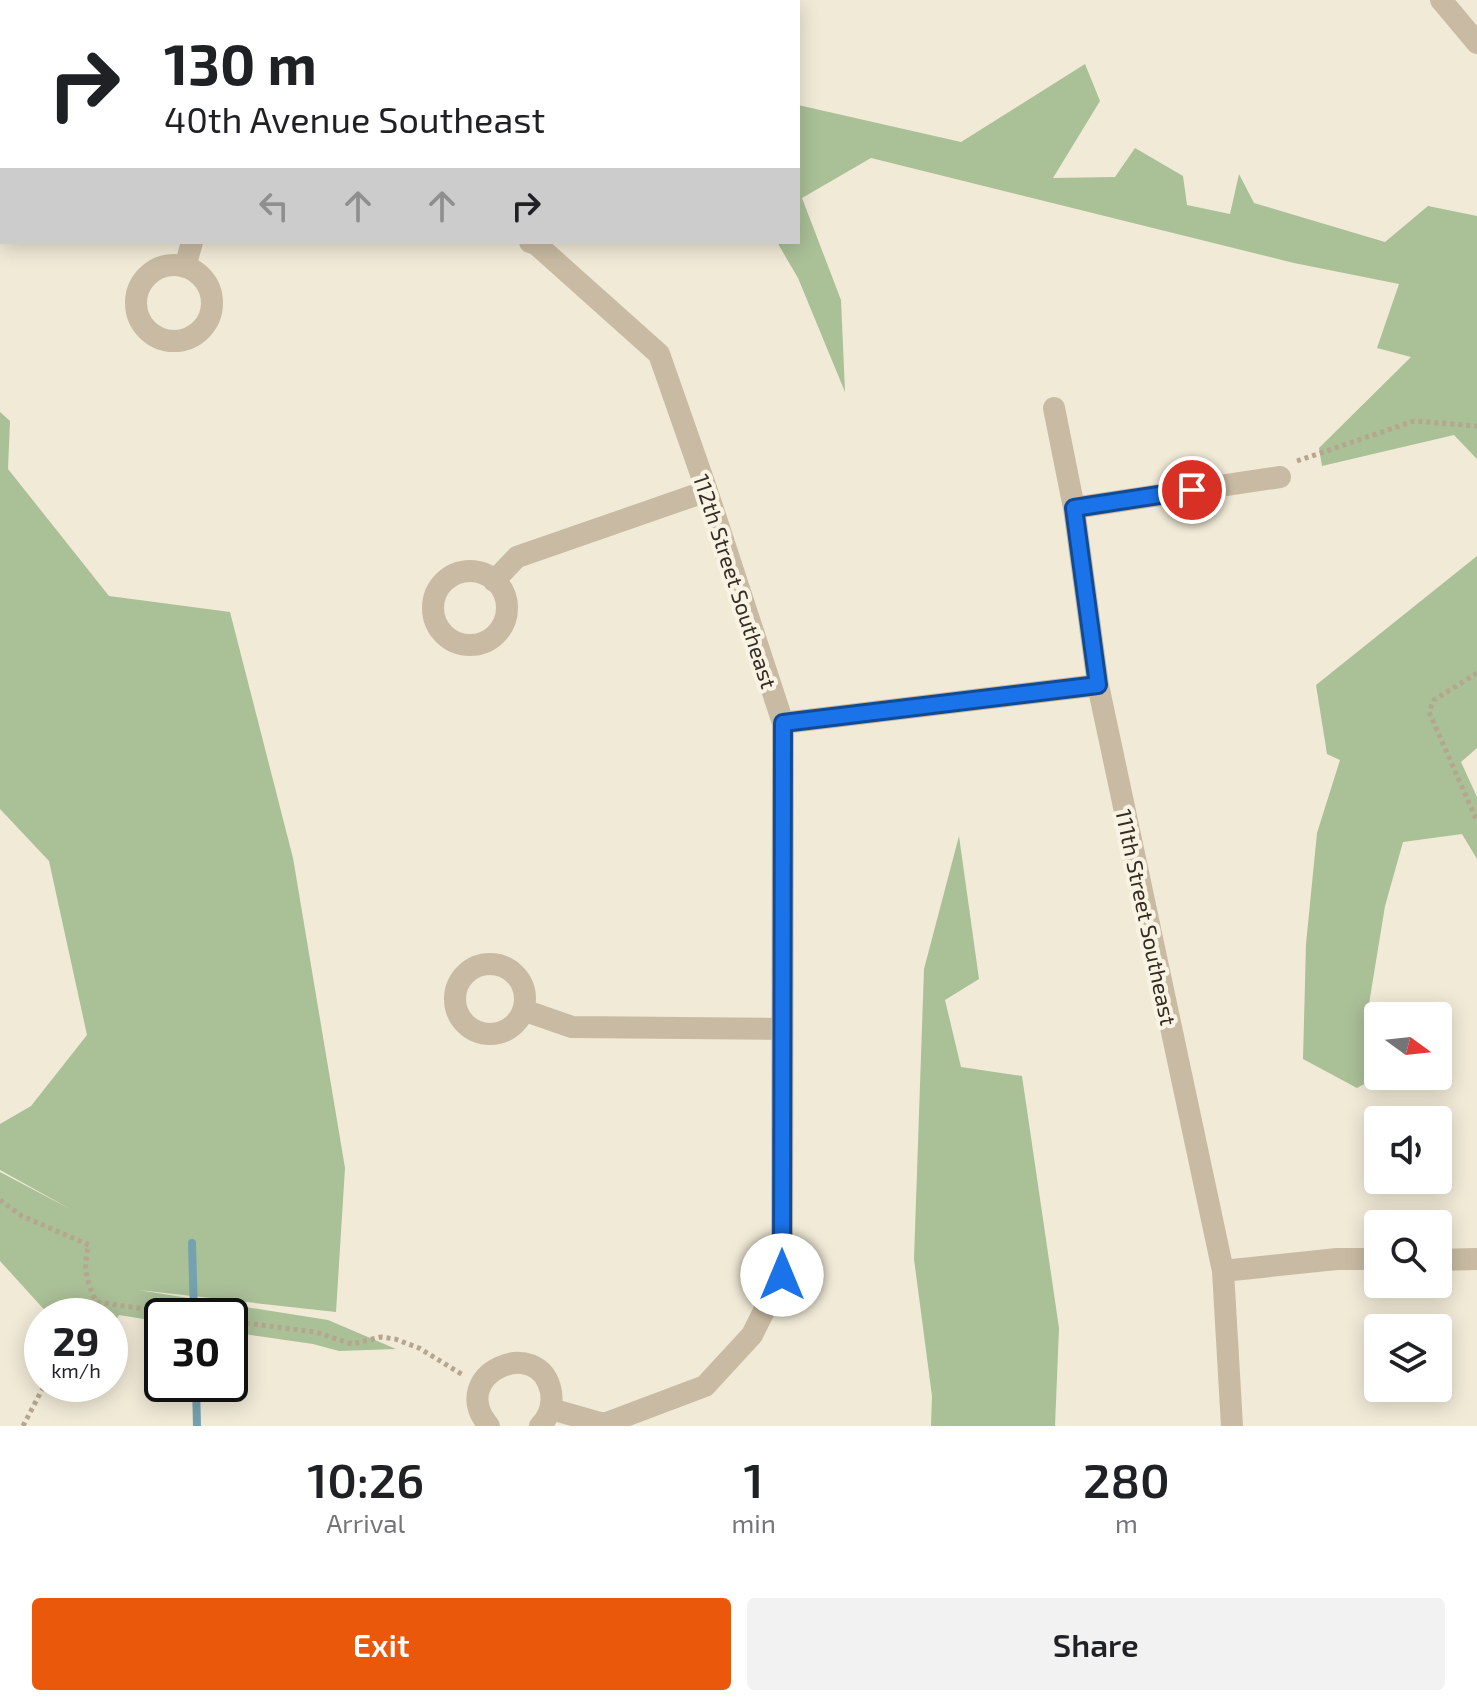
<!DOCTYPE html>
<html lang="en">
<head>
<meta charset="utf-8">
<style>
  :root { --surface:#fff; --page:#f2f2f2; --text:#202124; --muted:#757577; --accent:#ea580c }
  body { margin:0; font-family:"Exo 2",sans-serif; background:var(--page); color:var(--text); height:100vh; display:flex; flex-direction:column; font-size:30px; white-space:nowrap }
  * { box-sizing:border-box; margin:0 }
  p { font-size:26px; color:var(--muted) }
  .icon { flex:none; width:44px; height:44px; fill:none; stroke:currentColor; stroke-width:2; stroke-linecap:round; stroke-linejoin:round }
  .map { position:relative; height:1426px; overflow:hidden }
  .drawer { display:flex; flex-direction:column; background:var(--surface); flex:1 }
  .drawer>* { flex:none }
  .banner { position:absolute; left:0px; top:0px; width:800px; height:244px; box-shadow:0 4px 20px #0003; background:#fff; color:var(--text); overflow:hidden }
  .needle { width:52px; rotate:105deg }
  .tools { position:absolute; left:1364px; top:1002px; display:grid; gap:16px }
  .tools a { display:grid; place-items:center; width:88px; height:88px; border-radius:8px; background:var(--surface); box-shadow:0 4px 20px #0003; font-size:40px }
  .speed { position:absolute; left:24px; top:1298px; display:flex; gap:16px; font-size:40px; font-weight:700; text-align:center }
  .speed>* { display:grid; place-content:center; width:104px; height:104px; border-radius:50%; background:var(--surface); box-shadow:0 4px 20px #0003; line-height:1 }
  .speed small { font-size:20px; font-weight:400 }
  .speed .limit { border:4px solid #111; border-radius:12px; background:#fff; color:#111 }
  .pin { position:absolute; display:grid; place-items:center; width:68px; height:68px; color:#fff; margin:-34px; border:4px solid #fff; border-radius:50%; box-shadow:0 2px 8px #0007 }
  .me { position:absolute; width:88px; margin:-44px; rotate:0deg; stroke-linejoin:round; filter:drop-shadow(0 0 6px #0008) }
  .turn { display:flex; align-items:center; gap:28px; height:168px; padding:0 32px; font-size:36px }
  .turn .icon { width:104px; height:104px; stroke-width:2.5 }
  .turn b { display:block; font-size:56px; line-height:68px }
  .lanes { display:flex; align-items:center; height:76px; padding:0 32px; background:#0003; justify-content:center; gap:40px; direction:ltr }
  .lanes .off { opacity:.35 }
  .eta { display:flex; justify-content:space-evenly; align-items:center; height:136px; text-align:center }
  .eta b { font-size:48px; font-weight:600; line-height:56px }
  .cta { display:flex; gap:16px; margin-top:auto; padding:16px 32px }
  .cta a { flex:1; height:92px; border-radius:8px; background:var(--accent); color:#fff; font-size:32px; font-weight:600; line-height:92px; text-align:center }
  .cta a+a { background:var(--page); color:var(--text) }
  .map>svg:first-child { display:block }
</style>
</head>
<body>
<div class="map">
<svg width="1477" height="1426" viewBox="0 0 1477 1426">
  <rect width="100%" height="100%" fill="#f1ead7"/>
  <path fill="#aac097" d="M1085 64 1100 101 1053 178 1115 177 1135 148 1183 176 1187 205 1230 214 1239 174 1254 203 1385 242 1428 206 1477 216V459L1454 435 1322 466 1319 448 1411 357 1377 348 1399 284 1294 263 871 158 802 198 841 300 845 392 798 278 777 242H798V105L961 142Z
    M0 412 10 421 8 469 109 596 230 612 293 858 345 1168 336 1312 138 1290 328 1320 396 1349 339 1351 313 1344 230 1332V1316H162V1322L119 1315 110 1331V1316H50L0 1261V1172L72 1210 0 1170V1124L31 1106 87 1035 49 861 0 809Z
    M1477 556V748L1461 762 1477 797V859L1462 834 1403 842 1385 906 1368 1010 1378 1024 1379 1076 1357 1088 1303 1059 1306 944 1317 833 1340 760 1327 754 1316 685Z
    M959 836 979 979 945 1000 961 1067 1022 1076 1059 1328 1055 1426H931L932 1396 914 1259 924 969Z"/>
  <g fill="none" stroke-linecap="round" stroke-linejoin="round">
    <path stroke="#75a2af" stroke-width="8" d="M192 1243 194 1316
      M196 1384 197 1426"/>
    <path stroke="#b5a68d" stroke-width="5" stroke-dasharray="4 4" stroke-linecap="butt" d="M1297 461 1414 421 1477 426
      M1477 673 1434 700 1429 712 1477 821
      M0 1200 22 1216 89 1245C82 1268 87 1281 96 1302L194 1316
      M87 1316 96 1302
      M230 1321 315 1332 352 1344 381 1337 395 1339 419 1348 463 1375
      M23 1426 45 1384"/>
    <path stroke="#c9bba3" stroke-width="22" d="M1441 0 1477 43
      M540 2V0
      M0 88 2 89
      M530 242 536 244 659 354 707 491 783 723 782 1275 752 1335 705 1386 604 1424 551 1409
      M136 303a38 38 0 1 1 76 0a38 38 0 1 1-76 0Z
      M185 267 192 242
      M1054 408 1074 508 1098 685 1223 1271 1232 1426
      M1074 508 1280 477
      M433 608a37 37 0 1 1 74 0a37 37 0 1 1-74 0Z
      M494 581 517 557 707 491
      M783 723 1098 685
      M455 999a35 35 0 1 1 70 0a35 35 0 1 1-70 0Z
      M523 1010 572 1027 782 1029
      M1438 1260 1477 1259
      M1223 1271 1337 1259H1378
      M489 1426C445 1374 540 1333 551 1392 553 1405 549 1417 540 1426"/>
  </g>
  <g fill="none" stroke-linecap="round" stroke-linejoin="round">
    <defs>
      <path id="route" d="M782 1275 783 723 1098 685 1074 508 1192 490"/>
    </defs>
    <use href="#route" stroke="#114b97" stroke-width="20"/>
    <use href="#route" stroke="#1a73e8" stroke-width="14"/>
  </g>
  <g text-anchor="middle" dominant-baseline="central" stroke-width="8" stroke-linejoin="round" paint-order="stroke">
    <g font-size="22" fill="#342c25" stroke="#f9f3e3">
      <text transform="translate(736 581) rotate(72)">112th Street Southeast</text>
      <text transform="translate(1147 917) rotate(78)">111th Street Southeast</text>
    </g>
  </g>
</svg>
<div class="tools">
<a><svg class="needle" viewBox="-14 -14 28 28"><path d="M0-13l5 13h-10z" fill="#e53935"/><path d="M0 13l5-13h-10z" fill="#757577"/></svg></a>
<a><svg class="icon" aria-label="sound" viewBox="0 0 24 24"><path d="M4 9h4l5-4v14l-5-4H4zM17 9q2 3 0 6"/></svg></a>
<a><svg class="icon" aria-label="search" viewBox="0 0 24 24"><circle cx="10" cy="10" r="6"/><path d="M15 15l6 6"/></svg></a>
<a><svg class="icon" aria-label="layers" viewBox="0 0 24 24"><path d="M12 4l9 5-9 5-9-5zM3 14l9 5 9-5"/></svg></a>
</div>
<div class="speed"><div>29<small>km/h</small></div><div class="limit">30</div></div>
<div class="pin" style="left:1192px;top:490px;background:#d93025"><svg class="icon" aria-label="arrive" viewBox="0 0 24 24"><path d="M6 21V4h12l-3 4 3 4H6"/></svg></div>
<svg class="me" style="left:782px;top:1275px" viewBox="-20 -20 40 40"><circle r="19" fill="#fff"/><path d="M0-13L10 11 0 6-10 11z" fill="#1a73e8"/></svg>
<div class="banner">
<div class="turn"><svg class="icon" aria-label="right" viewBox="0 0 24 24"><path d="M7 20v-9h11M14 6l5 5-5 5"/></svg><div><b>130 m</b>40th Avenue Southeast</div></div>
<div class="lanes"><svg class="icon off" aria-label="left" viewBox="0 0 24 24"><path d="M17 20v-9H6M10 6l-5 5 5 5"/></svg><svg class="icon off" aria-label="ahead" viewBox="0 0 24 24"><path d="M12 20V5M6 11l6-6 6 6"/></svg><svg class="icon off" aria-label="ahead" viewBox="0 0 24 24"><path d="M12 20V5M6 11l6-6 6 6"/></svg><svg class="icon" aria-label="right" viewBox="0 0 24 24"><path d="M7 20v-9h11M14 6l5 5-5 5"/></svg></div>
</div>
</div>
<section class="drawer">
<div class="eta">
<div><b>10:26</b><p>Arrival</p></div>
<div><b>1</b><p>min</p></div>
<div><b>280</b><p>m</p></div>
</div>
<div class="cta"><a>Exit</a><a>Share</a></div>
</section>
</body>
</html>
